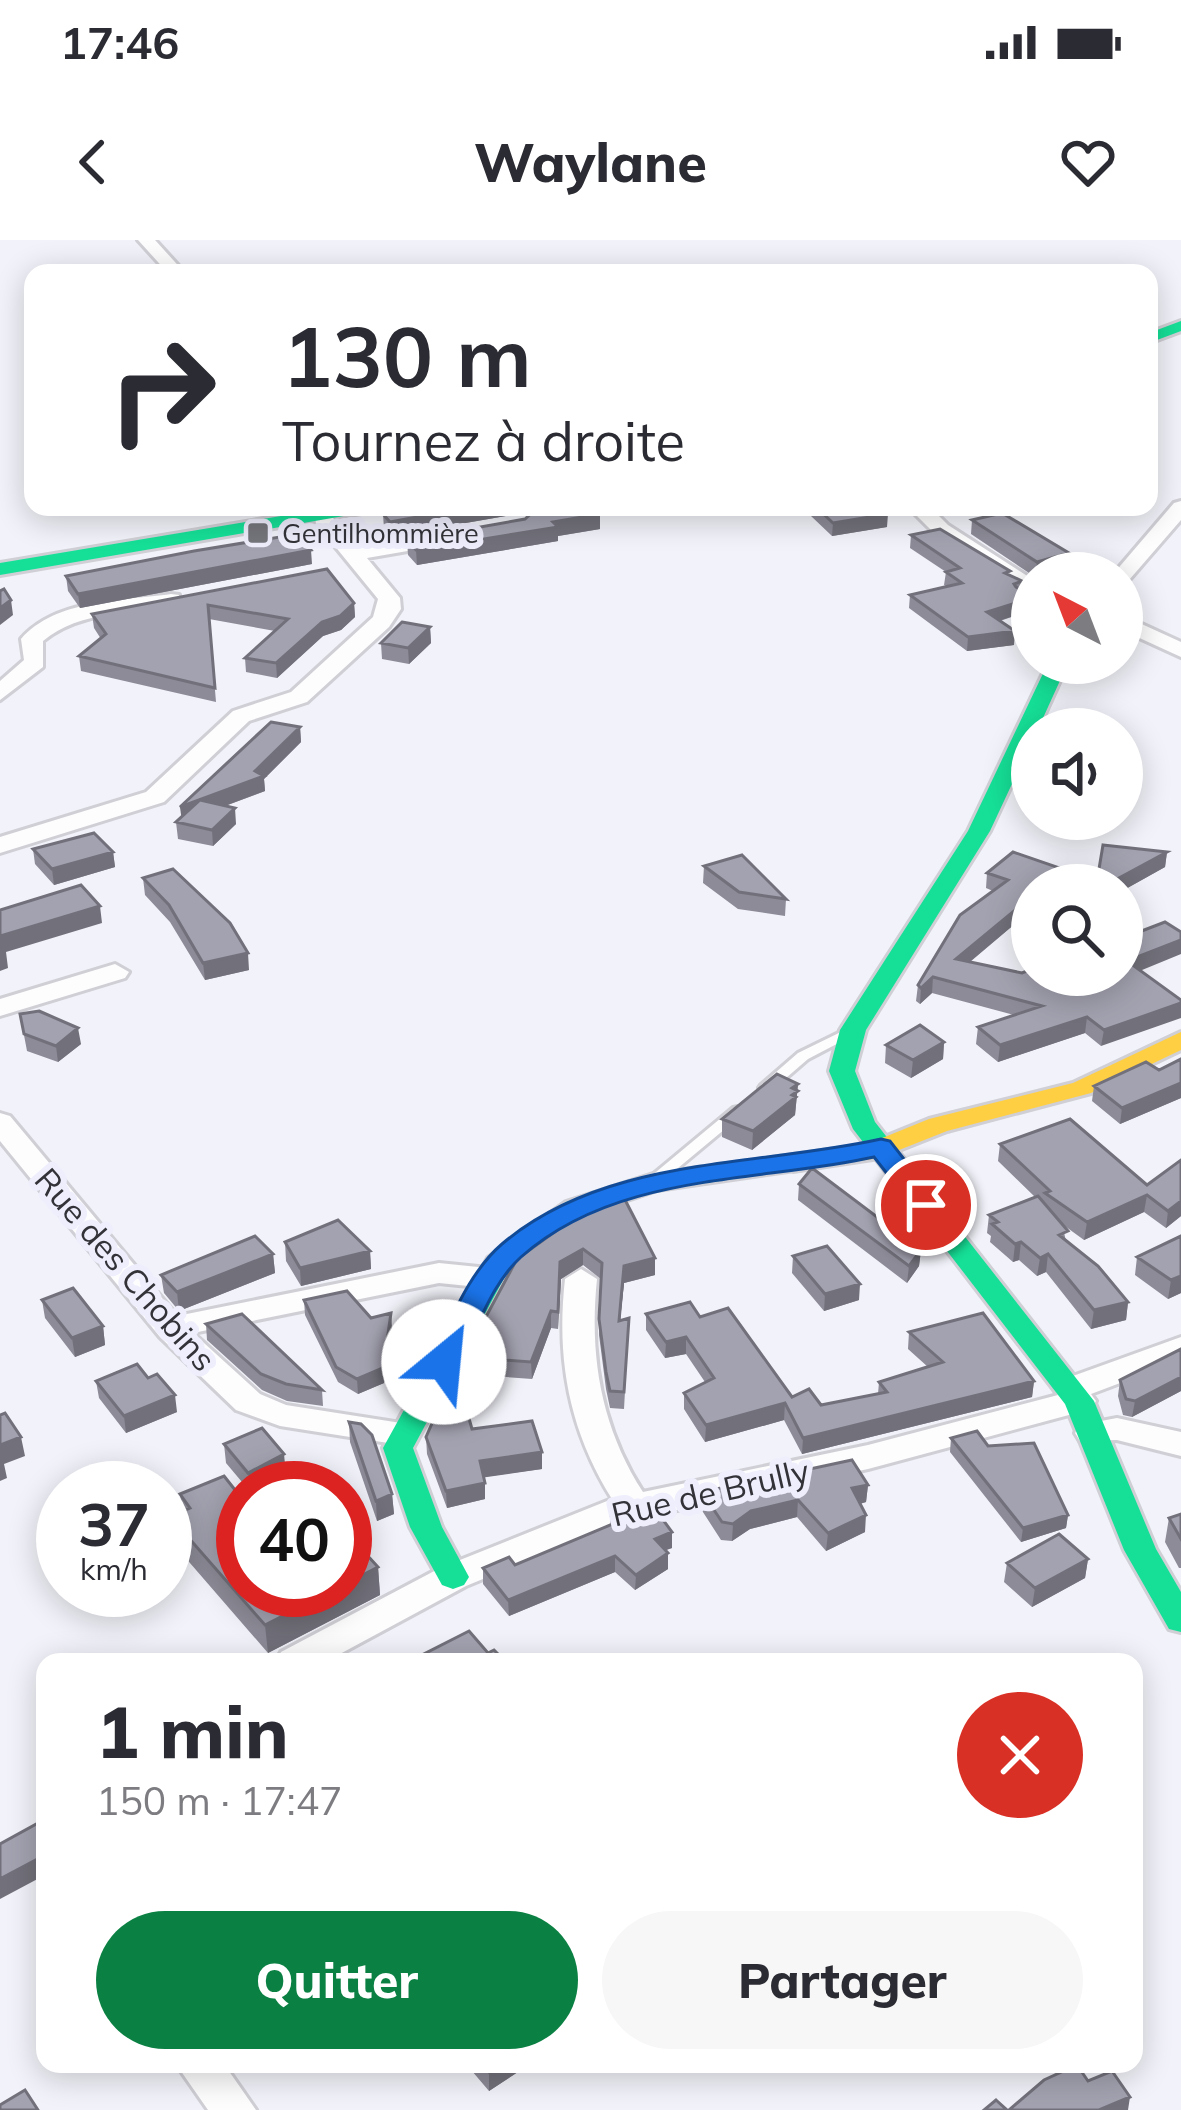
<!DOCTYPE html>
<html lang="fr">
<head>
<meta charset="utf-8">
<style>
  :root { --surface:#fff; --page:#f7f7f7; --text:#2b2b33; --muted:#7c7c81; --accent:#0b8043 }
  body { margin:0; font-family:Mulish,sans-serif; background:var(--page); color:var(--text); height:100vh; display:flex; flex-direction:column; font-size:45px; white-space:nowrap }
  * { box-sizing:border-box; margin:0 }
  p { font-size:39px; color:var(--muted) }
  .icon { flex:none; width:66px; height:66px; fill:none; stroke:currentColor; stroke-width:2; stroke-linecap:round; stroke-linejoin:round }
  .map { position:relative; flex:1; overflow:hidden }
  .drawer { position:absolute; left:36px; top:1413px; width:1107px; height:420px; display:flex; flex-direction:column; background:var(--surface); border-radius:24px; box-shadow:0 6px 30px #0003 }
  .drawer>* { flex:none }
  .hud { position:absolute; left:24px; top:24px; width:1134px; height:252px; border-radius:24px; box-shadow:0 6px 30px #0003; background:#fff; color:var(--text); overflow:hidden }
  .needle { width:78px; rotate:318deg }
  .tools { position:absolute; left:1011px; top:312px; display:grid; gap:24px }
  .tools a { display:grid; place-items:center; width:132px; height:132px; border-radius:50%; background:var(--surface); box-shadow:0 6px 30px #0003; font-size:60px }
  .speed { position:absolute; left:36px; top:1221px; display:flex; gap:24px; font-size:60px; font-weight:700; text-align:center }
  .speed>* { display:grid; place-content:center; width:156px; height:156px; border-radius:50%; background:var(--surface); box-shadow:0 6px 30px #0003; line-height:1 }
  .speed small { font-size:30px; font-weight:400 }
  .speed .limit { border:18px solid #d22; background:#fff; color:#111 }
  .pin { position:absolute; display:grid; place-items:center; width:102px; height:102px; color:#fff; margin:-51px; border:6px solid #fff; border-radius:50%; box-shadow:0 3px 12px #0007 }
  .me { position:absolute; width:132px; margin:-66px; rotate:28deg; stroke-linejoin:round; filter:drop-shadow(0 0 9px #0008) }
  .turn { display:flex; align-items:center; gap:42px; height:252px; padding:0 60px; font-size:54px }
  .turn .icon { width:156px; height:156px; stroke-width:2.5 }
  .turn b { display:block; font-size:84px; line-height:102px }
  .round { display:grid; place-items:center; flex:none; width:126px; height:126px; border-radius:63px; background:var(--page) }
  .head { display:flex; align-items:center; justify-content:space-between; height:204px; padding:0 60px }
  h1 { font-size:72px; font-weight:800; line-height:90px }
  .action { display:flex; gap:24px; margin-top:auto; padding:24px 60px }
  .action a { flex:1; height:138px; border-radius:72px; background:var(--accent); color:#fff; font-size:48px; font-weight:800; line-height:138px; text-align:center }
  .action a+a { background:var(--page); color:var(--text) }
  .status { display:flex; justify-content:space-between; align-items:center; height:84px; padding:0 60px; background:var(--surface); direction:ltr }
  .status svg { height:33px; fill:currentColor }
  header { display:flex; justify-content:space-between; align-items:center; height:156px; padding:0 60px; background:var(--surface); font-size:54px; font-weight:800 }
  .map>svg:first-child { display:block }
</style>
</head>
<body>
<div class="status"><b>17:46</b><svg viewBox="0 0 49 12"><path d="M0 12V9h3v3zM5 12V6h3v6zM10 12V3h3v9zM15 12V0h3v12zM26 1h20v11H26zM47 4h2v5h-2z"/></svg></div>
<header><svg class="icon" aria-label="back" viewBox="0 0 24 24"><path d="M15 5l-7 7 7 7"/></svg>Waylane<svg class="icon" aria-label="heart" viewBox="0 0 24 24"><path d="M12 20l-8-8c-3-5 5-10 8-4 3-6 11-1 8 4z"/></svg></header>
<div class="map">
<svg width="1181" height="1870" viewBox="0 0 1181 1870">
  <rect width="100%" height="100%" fill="#f2f2fa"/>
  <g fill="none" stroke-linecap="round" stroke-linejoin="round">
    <defs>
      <path id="lane" d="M845 790 852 794 850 797 808 819 771 851H761L759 848 761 845 798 813Z
        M738 867 743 868 745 871 743 874 660 943H650L647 940 650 937 733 868Z"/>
      <path id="street" d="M138 0H155L185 33H168Z
        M1181 261V280L1129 340 1122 342V333L1115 332 1174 263Z
        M313 267H333V278L357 307 448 292 458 298 448 304 367 318 400 358 401 369 389 387 307 462 249 481 164 562 0 613V597L146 552 233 471 291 452 373 377 378 359 316 283Z
        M908 267H930L948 285 1032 339V354L934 293Z
        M171 354 179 355V365C133 375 81 369 43 401V427L0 460V441L24 420 21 399C56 359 122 361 171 354Z
        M1122 375 1181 402V417L1122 390Z
        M115 724 129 732 125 738 0 776V759Z
        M0 873 10 876 177 1076 439 1023 488 1028 504 1038 488 1048 439 1043 193 1093 260 1154 286 1165 401 1183 413 1186 418 1194 413 1202 401 1205 280 1186 236 1170 160 1097 0 901Z
        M581 1029 597 1039C589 1116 601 1187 643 1252L868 1205 1058 1155 1054 1149 1059 1141 1181 1097V1120L1091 1154 1096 1161 1091 1169 868 1229 621 1282 466 1346 325 1422H275L281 1412 440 1328 612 1259C569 1190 556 1119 565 1039Z
        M1117 1178 1181 1192V1216L1117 1200 1080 1201 1075 1193 1080 1185Z
        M176 1824H224L256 1870H208Z"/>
      <path id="fast" d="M1181 81V91L1149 103V93Z
        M335 267H376L367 272 0 335V323Z
        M1048 423H1068L1038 489H1032V501L990 591 866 790 855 831 875 882 1094 1161 1156 1309 1181 1352V1392L1169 1389 1124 1310 1065 1164 853 889 829 831 840 790 968 591Z
        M793 915 806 923 802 929 657 950 586 974 509 1029 413 1208 442 1287 469 1337 464 1345 453 1349 442 1345 410 1287 383 1208 488 1018 566 962 653 934Z"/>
      <path id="slow" d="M1181 792V810L1091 853 947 891 879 918 793 931 780 923 793 915 865 905 929 879 1073 843Z"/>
    </defs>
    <use href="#lane" stroke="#cfcfd5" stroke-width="6"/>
    <use href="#street" stroke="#cfcfd5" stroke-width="6"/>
    <use href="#fast" stroke="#cfcfd5" stroke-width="6"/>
    <use href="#slow" stroke="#cfcfd5" stroke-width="6"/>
    <use href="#lane" fill="#fdfdfe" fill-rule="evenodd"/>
    <use href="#street" fill="#fdfdfe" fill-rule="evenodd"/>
    <use href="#fast" fill="#16e098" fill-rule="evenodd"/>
    <use href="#slow" fill="#ffcf43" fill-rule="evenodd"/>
  </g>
  <path fill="#8c8b97" d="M422 267H592L600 274V289L558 296V301L417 325 408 315 407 300 525 279 528 276 523 273 391 296 384 289 383 274Z
    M812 267H880L887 287 832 296 811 276Z
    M972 280 1069 313 1068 328 1050 333H1032V335L971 294Z
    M911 295 1022 341 1021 349 1032 370 1000 381 1014 405 967 411 909 368 910 355 946 346 944 345 946 332 910 308Z
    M312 324 80 368 68 351 66 336Z
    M327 329 354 363 355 377 341 390 323 396 277 438 246 432 245 418 275 391 209 379 216 462 81 431 79 416 101 399 94 388 92 374Z
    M430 387 431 403 409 424 382 419 381 403Z
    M300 487 301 502 264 539 265 551 225 566 236 584 213 606 178 599 176 582Z
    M33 609 113 612 115 627 54 645 35 624Z
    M1167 612 1165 627 1122 651 1032 645V683L1023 677 970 722 1022 733 1141 730 1101 806 1085 793 998 822 976 804 978 787 1014 775 932 753 920 764 916 761 918 745 993 651 986 648 987 633 1097 641Z
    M704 626 786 659 785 676 738 669 703 643Z
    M143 638 249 730 205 740 170 682 145 655Z
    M20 774 81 804 58 822 27 811Z
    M944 802 943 819 911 838 885 823 886 805Z
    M1181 819V858L1120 884 1092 861 1094 846 1159 830Z
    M798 844 795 875 752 910 722 897V879Z
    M1000 904 1147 945 1181 920V976L1166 988 1144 972 1084 1000 1062 984 1066 1001 1128 1062 1126 1080 1091 1089 1046 1032 1037 1036 1019 1020 1013 1022 990 1002 991 996 987 993 989 975 1035 957 998 921Z
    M799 944 921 1010 919 1026 907 1043 798 960Z
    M592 965 655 1035 624 1043 620 1081 629 1078 624 1169 610 1168 606 1149 599 1095 601 1039 583 1025 561 1039 558 1089 551 1088 532 1139 478 1135V1130L467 1129V1112Z
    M1181 996V1053L1168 1059 1135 1035 1137 1017Z
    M285 1002 370 1011 371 1029 301 1046 286 1021Z
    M273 1014 275 1033 179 1071 164 1053 161 1035Z
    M793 1016 859 1060 824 1071 792 1033Z
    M42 1060 103 1086 105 1105 75 1117 45 1078Z
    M304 1060 371 1078 392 1088 384 1143 358 1154 338 1142 305 1075Z
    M646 1074 700 1077 792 1157 821 1165 878 1154 879 1142 928 1127 908 1109 909 1092 1034 1141 1032 1157 802 1214 784 1180 705 1202 684 1169V1153L705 1142 686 1114 665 1118 646 1090Z
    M206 1084 322 1150 323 1166 287 1161 262 1150 207 1100Z
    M1181 1109V1151L1132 1177 1123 1175 1118 1156 1120 1140Z
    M96 1141 177 1172 126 1193 99 1158Z
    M349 1182 392 1254 394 1274 377 1281 350 1202Z
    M472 1189 542 1229 483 1237 485 1259 447 1268 427 1214 426 1197Z
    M951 1198 988 1206 1068 1275 1066 1288 1021 1302 950 1212Z
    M224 1204 286 1234 259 1248H247L226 1223Z
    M868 1245 866 1262 860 1264 865 1292 826 1311 797 1277 750 1289 732 1301 721 1300 701 1269 702 1252Z
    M180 1254 243 1350 378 1327 380 1355 268 1413 177 1308 173 1280 182 1271Z
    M1181 1274V1328H1179L1165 1302 1169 1278Z
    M611 1276 672 1308 666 1310 668 1313V1329L635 1350 615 1332 509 1376 483 1344V1328L515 1325 610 1285Z
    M1088 1319 1085 1338 1032 1367 1004 1342 1007 1323Z
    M466 1824H530L489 1851Z"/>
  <path fill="#72717b" d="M472 267H523V273L391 296 390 282Z
    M600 274V289L558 296V301L417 325 416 310Z
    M888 274 887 287 832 296 833 283Z
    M311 310 312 324 80 368 78 354Z
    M1069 313 1068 328 1050 333H1036L1037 322Z
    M1032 358V370L986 385 987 372Z
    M11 360 13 375 0 385V368Z
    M354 363 355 377 341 390 323 396 277 438 276 423 322 382Z
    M430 387 431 403 409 424 408 408Z
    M1015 391 1014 405 967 411 968 397Z
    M300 487 301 502 264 539 265 551 182 582 180 567 255 531Z
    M235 568 236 584 213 606 212 590Z
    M113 612 115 627 54 645 52 629Z
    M1167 612 1165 627 1122 651V645H1106Z
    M1025 662 1023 677 954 735 956 719Z
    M100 666 102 683 6 712 8 728 0 731V696Z
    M1181 700V714L1125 737 1127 721Z
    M248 713 249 730 205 740 203 723Z
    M933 737 932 753 920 764 921 748Z
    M1181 763V778L1101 806 1104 790Z
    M1087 777 1085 793 998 822 1000 805Z
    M78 788 81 804 58 822 56 806Z
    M944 802 943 819 911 838 913 820Z
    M1181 843V858L1120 884 1122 868Z
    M798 844 795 875 752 910 753 891Z
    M1147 955 1144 972 1084 1000 1087 982Z
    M1181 961V976L1166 988 1168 971Z
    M1021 1002 1019 1020 1013 1022 1015 1004Z
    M583 1009V1025L561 1039 558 1089 560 1022Z
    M921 1010 919 1026 907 1043 909 1026Z
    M370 1011 371 1029 301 1046 300 1028Z
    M273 1014 275 1033 179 1071 177 1052Z
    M1048 1014 1046 1032 1037 1036 1040 1018Z
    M655 1018V1035L624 1043 618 1098 624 1026Z
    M1181 1036V1053L1168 1059 1171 1040Z
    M860 1044 859 1060 824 1071 825 1054Z
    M1128 1062 1126 1080 1091 1089 1094 1070Z
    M551 1071V1088L532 1139 531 1122Z
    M391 1073 392 1088 384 1143 358 1154 357 1139Z
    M103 1086 105 1105 75 1117 72 1098Z
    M686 1097V1114L665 1118 666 1102Z
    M1181 1137V1151L1132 1177 1135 1161Z
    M1034 1141 1032 1157 802 1214 803 1198Z
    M175 1155 177 1172 126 1193 124 1176Z
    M785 1163 784 1180 705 1202 706 1185Z
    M21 1197 25 1216 4 1224 7 1238 0 1241V1205Z
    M542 1212V1229L480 1238V1221Z
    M284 1214 286 1234 259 1248H250L248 1233Z
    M485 1243V1259L447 1268 446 1251Z
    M868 1245 866 1262 851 1266 852 1248Z
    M392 1254 394 1274 377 1281 376 1261Z
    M798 1260 797 1277 750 1289 732 1301 733 1284 751 1271Z
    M866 1275 865 1292 826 1311 828 1293Z
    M1068 1275 1066 1288 1021 1302 1023 1288Z
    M672 1292V1308L654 1314 655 1299Z
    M668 1313V1329L635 1350 636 1335Z
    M615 1316V1332L509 1376 508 1360Z
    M1088 1319 1085 1338 1032 1367 1035 1348Z
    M378 1327 380 1355 268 1413 265 1385 333 1350H345V1344Z
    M45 1615V1635L0 1659V1639Z
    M500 1824H530L489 1851V1832Z
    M1130 1857 1128 1870H1099Z"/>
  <path fill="#a3a2b0" stroke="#72717b" stroke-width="3" d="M422 267H472L390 282 383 274Z
    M538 267H592L600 274 553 282 558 287 416 310 407 300 525 279Z
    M816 267H880L888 274 833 283Z
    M1002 273 1069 313 1037 322 972 280Z
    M940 289 1010 331 1005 333 1022 341 1014 344 1016 347 1032 355V358L987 372 1015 391 968 397 910 355 962 343 946 332 960 328 911 295Z
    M298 294 311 310 78 354 66 336 194 311Z
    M327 329 354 363 340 376 322 382 276 423 245 418 288 379 208 365 215 448 79 416 106 394 92 374Z
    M4 349 11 360 0 368V351Z
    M402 382 430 387 408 408 381 403Z
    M271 482 300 487 255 531 264 536 180 567Z
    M200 560 235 568 212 590 176 582Z
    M94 593 113 612 52 629 33 609Z
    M1103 605 1167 612 1106 645H1032V666L1025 662 956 719 1022 733 1032 729V735H1122V695L1126 697 1165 682 1181 692V700L1127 721 1181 760V763L1104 790 1087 777 1000 805 978 787 1042 766 933 737 921 748 918 745 960 675 1008 640 987 633 1013 612 1097 641Z
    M742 615 786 659 739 652 704 626Z
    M173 629 230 683 248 713 203 723 169 665 143 638Z
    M81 645 100 666 0 696V670Z
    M39 771 78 788 56 806 24 794 20 774Z
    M920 785 944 802 913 820 886 805Z
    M1181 819V843L1122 868 1094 846 1146 822 1159 830Z
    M777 834 798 844 792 848 798 851 792 855 796 857 753 891 722 879Z
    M1070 879 1147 945 1181 920V961L1168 971 1147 955 1087 982 1045 953 1050 951 1000 904Z
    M812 928 921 1010 909 1026 799 944Z
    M622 954 655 1018 624 1026 619 1081 629 1078 624 1152 610 1151 606 1132 599 1079 602 1023 583 1009 560 1022 558 1072 551 1071 531 1122 478 1118 479 1114 467 1112 517 1019 592 965Z
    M1038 956 1068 991 1059 995 1098 1026 1128 1062 1094 1070 1048 1014 1040 1018 1021 1002 1015 1004 992 984 998 982 989 975Z
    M338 980 370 1011 300 1028 285 1002Z
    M255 996 273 1014 177 1052 161 1035Z
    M1181 996V1036L1171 1040 1137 1017Z
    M827 1006 860 1044 825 1054 793 1016Z
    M73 1048 103 1086 72 1098 42 1060Z
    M347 1051 371 1078 391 1073 383 1128 357 1139 336 1127 304 1060Z
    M690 1062 700 1077 728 1068 792 1157 809 1149 821 1165 887 1152 879 1142 943 1122 909 1092 983 1073 1034 1141 803 1198 785 1163 706 1185 684 1153 714 1138 686 1097 666 1102 646 1074Z
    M242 1074 322 1150 286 1144 261 1134 206 1084Z
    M1181 1109V1137L1135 1161 1126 1159 1120 1140Z
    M137 1124 148 1138 157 1134 175 1155 124 1176 96 1141Z
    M5 1173 21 1197 0 1205V1175Z
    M468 1175 472 1189 532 1181 542 1212 480 1221 485 1243 446 1251 426 1197 434 1179Z
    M349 1182 361 1184 372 1195 392 1254 376 1261Z
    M262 1188 284 1214 248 1233 224 1204Z
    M977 1191 988 1206 1034 1203 1068 1275 1023 1288 951 1198Z
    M852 1220 868 1245 852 1248 866 1275 828 1293 798 1260 751 1271 733 1284 722 1282 702 1252Z
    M224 1236 243 1260V1350H333L265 1385 173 1280 175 1274 190 1268 180 1254Z
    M652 1265 672 1292 655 1299 668 1313 636 1335 615 1316 508 1360 483 1328 509 1317 515 1325 615 1283 611 1276 619 1272Z
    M1181 1274V1299L1169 1278Z
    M345 1291 378 1327 345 1344Z
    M1059 1294 1088 1319 1035 1348 1007 1323Z
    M469 1391 488 1413 494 1410 506 1422H432L424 1414Z
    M40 1582 45 1589V1615L0 1639V1604Z
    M482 1824H500L489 1832Z
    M1077 1825 1088 1841 1112 1831 1130 1857 1099 1870H1009L1044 1840Z
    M25 1850 38 1870H0V1865Z
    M996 1860 1007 1870H984Z"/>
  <path fill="#1a73e8" stroke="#114b97" stroke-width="3" d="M881 899 890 901 935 959 939 965 935 971H916L874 917C756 943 617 932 521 1017 489 1046 477 1093 455 1129L444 1132 429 1122C450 1083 468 1033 502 1004 606 916 755 927 881 899Z"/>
  <rect fill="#75757c" stroke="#eeeefd" stroke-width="4.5" x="246" y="281" width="24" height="24" rx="6"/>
  <g text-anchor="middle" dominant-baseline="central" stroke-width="12" stroke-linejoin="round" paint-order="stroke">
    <g font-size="27" fill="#323238" stroke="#eeeefd" text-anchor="start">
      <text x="282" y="293">Gentilhommière</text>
    </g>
    <g font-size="33" fill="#323238" stroke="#eeeefd">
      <text transform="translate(126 1029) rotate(49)">Rue des Chobins</text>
      <text transform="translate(710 1252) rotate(-13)">Rue de Brully</text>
    </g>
  </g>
</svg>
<div class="tools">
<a><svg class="needle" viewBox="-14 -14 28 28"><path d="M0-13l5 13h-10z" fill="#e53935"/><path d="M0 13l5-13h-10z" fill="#7c7c81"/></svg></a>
<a><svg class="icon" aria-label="sound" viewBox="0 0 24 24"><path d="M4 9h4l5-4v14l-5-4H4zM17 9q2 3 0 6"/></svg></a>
<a><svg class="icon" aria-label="search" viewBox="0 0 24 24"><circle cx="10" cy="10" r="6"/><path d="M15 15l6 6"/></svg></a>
</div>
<div class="speed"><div>37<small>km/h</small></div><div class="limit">40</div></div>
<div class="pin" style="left:926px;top:965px;background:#d93025"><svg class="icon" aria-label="arrive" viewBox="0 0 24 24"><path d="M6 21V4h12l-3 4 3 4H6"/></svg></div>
<svg class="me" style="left:444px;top:1122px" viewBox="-20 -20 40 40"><circle r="19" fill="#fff"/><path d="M0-13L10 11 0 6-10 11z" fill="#1a73e8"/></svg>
<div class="hud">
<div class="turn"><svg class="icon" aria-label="right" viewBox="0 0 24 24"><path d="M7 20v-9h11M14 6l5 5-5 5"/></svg><div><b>130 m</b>Tournez à droite</div></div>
</div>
<section class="drawer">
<div class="head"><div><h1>1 min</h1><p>150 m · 17:47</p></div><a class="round" style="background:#d93025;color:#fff"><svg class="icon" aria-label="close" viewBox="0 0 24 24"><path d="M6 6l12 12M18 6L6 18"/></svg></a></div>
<div class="action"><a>Quitter</a><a>Partager</a></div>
</section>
</div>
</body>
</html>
